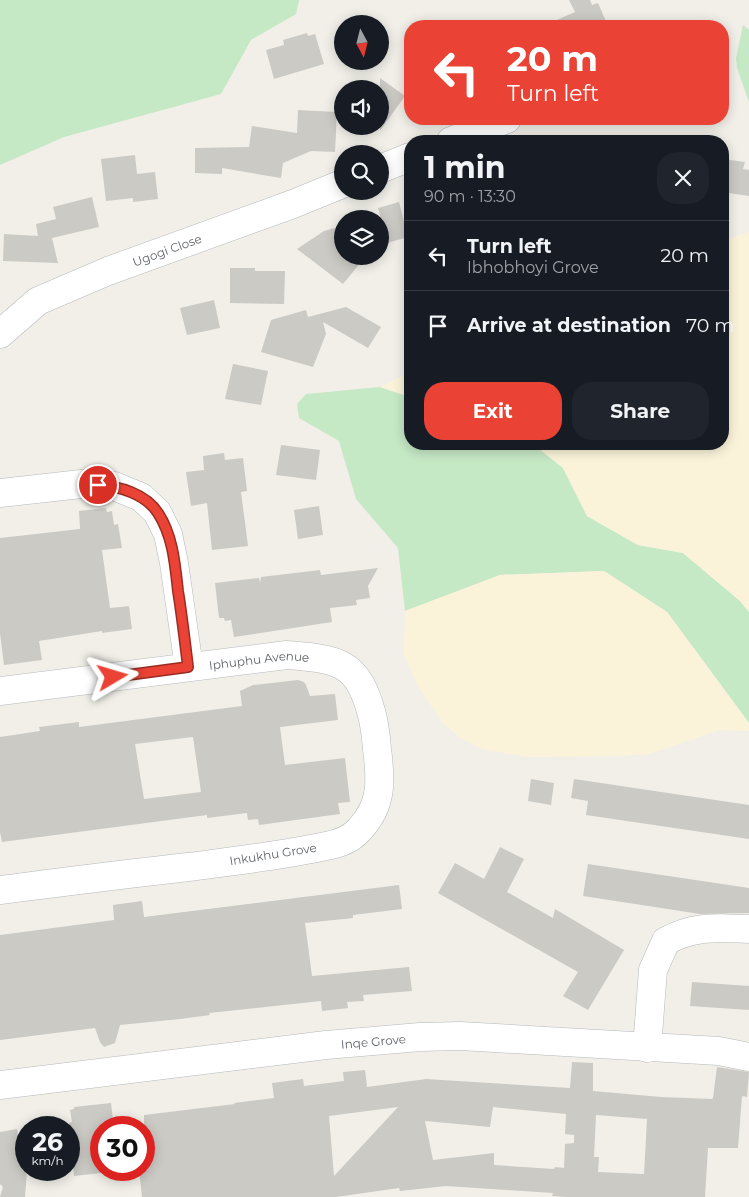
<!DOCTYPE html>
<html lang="en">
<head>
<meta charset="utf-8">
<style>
  :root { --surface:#171b24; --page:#20242c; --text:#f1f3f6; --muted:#9ea1a6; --line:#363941; --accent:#ea4335 }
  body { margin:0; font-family:Montserrat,sans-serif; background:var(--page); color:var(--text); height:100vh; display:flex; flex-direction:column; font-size:19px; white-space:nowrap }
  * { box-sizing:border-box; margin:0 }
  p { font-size:16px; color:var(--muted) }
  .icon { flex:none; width:28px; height:28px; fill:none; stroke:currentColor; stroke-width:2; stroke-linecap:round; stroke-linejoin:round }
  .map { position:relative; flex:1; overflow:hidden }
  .side { position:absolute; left:404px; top:135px; width:325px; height:315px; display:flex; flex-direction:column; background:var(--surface); border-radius:20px; box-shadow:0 2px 12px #0003 }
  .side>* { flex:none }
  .guide { position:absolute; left:404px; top:20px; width:325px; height:105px; border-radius:20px; box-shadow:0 2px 12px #0003; background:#ea4335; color:#fff; overflow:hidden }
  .needle { width:32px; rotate:173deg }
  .controls { position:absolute; left:334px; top:15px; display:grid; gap:10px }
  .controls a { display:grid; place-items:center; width:55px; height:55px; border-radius:50%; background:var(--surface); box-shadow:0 2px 12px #0003; font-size:25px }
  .speed { position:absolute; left:15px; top:1116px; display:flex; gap:10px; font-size:25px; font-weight:700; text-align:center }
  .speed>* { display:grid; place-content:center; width:65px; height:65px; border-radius:50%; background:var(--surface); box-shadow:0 2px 12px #0003; line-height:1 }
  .speed small { font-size:12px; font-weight:400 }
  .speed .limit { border:8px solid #d22; background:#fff; color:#111 }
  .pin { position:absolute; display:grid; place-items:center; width:42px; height:42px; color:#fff; margin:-21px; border:2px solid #fff; border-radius:50%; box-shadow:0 1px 5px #0007 }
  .me { position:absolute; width:55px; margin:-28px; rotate:83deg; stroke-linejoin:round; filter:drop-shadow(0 0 4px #0008) }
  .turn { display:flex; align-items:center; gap:18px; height:105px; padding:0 20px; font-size:22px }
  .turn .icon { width:65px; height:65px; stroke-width:2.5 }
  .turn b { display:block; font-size:35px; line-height:42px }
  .round { display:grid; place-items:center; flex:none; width:52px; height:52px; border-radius:20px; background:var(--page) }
  .headline { display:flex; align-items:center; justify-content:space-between; height:85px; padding:0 20px }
  h1 { font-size:30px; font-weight:700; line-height:38px }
  .action { display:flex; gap:10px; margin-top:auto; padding:10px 20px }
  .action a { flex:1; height:58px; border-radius:20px; background:var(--accent); color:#fff; font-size:20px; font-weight:700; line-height:58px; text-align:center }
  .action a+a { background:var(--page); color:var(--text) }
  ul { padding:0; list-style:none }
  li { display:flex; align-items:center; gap:15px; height:70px; padding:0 20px; border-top:1px solid var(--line) }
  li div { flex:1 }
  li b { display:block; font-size:19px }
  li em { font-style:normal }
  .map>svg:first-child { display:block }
</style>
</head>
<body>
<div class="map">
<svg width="749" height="1197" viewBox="0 0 749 1197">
  <rect width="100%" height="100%" fill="#f1efe8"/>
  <path fill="#c5e8c5" d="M0 0H299L296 14 251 40 221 94 64 137 0 165Z
    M743 25 749 30V102L737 68 736 58Z
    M380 387 410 397V444H533L563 468 587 516 638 545 683 553 740 601 749 612V723L667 612 604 571 500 575 405 611 398 548 356 499 339 441 299 418 297 404 306 394Z"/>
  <path fill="#fbf3d9" d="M749 232V612L740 601 683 553 638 545 587 516 563 468 533 444H722L723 241Z
    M410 372V397L380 387Z
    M604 571 667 612 749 723V731L720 730 649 754 617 756 527 757 482 749 462 739 444 724 420 690 404 655 405 611 500 575Z"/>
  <path fill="#cccac5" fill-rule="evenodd" d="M569 0H590L592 5 598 3 608 26H543L575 12Z
    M307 33 308 36 315 34 324 64 274 79 266 50 284 45 283 40Z
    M380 78 405 96 380 131Z
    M298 110 337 112 335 152 311 151 283 163 281 178 222 168V174L195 173V148L249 147 252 126 297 133Z
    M135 155 137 174 155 172 158 199 133 202V198L106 201 101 159Z
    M722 159 745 162 743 169 749 170V196L722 192Z
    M92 197 99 227 52 238 58 263 3 261 4 234 38 236 36 224 56 219 53 207Z
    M399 202 408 237 380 245V215L378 208Z
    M342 226V256H366L343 284 297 249 324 231Z
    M230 268H255V271H285L284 304 230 303Z
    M214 300 220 328 187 335 180 308Z
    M346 307 381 327 368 348 323 322 326 334 313 367 261 352 271 320 306 310 308 317Z
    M233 364 268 371 261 405 225 399Z
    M281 445 320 450 316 480 276 475Z
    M224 453 225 460 243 458 247 491 241 492 248 546 212 550 207 503 191 506 186 472 204 470 203 456Z
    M319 506 323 535 298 539 294 510Z
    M106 508 107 512 112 511 114 525 118 524 122 548 102 550 110 608 129 606 132 629 102 633V631L39 641 42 660 4 665 0 633V538L80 529 79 511Z
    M378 568 368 586 370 598 356 600 357 605 330 608 332 622 234 637 231 620 225 621 224 618H219L215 583 259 578 260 583 261 577 320 570 321 575Z
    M298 680 304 682 306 685 310 696 335 694 338 720 280 727 285 765 345 758 350 802 338 803 340 814 259 825 258 819 248 820 247 813 207 818V815L2 842 0 832V737L40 731 39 727 79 722V727L242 706 240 691 253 685ZM193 737 201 792 144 799 135 744Z
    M531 779 554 783 551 805 528 801Z
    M574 779 749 805V839L586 815 588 801 571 798Z
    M500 847 524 859 507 892 553 918 555 909 624 950 588 1010 563 996 578 972 438 893 455 863 484 879Z
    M588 864 749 888V913L700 914 583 896Z
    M399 885 402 909 353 915V918L305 923 312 976 409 967 412 991 363 995 364 1001 347 1002 348 1008 322 1011 321 1001 209 1013 210 1015 180 1019 120 1025 115 1043 104 1047 100 1042 95 1028 0 1040V935L114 920 113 905 142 901 144 917Z
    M692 982 749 986V1010L690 1006Z
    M572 1062 593 1063V1091L661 1097 712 1099 713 1098 717 1067 749 1072 747 1097 742 1096 738 1148H708L705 1197H566L552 1196 553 1193 446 1186 400 1191 399 1188 336 1197H142L139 1170H144V1115L235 1104 234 1103 274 1098 272 1083 303 1079 304 1086 344 1081 343 1072 365 1070 367 1087 426 1079 570 1088ZM398 1107 334 1176 329 1116ZM493 1107 566 1114 565 1134 574 1135V1143L565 1144 564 1168 555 1167 554 1169 494 1165V1153L433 1160 425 1121 490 1127ZM596 1115 647 1119 644 1174 598 1172 599 1157H594Z
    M111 1103 114 1128H101V1173L74 1176 69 1123 72 1122 70 1110 74 1109V1107Z
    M17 1129 23 1169 26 1168 27 1170 25 1197H0L3 1187 0 1184V1132Z"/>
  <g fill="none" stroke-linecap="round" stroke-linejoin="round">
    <defs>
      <g id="minor">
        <path d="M451 141 507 119"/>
        <path d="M380 169 410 157"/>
        <path id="s1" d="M0 334 38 301 108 271 293 204 342 184"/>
        <path d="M0 493 81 484 114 486 141 497 157 512 168 534 174 563 189 667"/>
        <path id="s2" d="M0 691 287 655C338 659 358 661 372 715 375 726 376 737 377 749 381 780 383 805 359 830 351 839 338 844 326 846 280 856 234 861 188 867 125 874 63 882 0 890"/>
        <path d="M647 1048 653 970 666 941C695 925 718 928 749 929"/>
        <path id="s3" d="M0 1085 326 1045 420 1037 460 1036 719 1051 749 1057"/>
      </g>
    </defs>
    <use href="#minor" stroke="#b5b8bc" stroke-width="29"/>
    <use href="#minor" stroke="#fff" stroke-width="28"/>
  </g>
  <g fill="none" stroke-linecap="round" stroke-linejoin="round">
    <defs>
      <path id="route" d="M98 485C119 486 146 494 158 513 173 536 175 564 178 591 182 616 185 642 188 667L113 677"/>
    </defs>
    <use href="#route" stroke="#982c22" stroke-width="12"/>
    <use href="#route" stroke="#ea4335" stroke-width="9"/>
  </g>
  <g text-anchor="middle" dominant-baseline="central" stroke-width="4" stroke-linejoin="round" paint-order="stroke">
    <g font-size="12" fill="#5f6368" stroke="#fff">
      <text stroke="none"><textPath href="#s1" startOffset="189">Ugogi Close</textPath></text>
      <text stroke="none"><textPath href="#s2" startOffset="261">Iphuphu Avenue</textPath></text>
      <text transform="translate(273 854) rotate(-9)">Inkukhu Grove</text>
      <text stroke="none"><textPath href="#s3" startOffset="376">Inqe Grove</textPath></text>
    </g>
  </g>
</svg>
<div class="controls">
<a><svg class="needle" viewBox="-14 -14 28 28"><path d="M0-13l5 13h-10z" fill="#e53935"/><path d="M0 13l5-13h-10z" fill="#9ea1a6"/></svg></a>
<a><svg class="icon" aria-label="sound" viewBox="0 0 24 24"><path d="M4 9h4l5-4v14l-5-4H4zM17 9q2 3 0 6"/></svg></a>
<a><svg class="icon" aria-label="search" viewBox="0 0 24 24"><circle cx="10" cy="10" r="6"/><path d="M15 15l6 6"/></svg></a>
<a><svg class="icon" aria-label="layers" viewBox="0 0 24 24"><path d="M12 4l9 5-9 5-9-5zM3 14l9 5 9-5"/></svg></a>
</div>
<div class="speed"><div>26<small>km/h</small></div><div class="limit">30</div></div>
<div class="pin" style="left:98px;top:485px;background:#d93025"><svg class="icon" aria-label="arrive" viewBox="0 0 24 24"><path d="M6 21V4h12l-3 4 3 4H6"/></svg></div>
<svg class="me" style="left:113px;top:677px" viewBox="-20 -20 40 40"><path d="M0-17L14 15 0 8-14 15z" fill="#ea4335" stroke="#fff" stroke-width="4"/></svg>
<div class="guide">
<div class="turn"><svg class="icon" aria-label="left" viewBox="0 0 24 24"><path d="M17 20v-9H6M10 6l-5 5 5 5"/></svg><div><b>20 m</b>Turn left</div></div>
</div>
<section class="side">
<div class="headline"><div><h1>1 min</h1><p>90 m · 13:30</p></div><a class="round"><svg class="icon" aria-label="close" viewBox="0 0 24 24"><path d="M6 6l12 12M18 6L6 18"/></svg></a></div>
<ul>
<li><svg class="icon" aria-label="left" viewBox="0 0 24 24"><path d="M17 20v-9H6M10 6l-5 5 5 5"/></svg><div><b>Turn left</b><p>Ibhobhoyi Grove</p></div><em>20 m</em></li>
<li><svg class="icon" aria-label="arrive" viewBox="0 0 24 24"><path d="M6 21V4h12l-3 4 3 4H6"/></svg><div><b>Arrive at destination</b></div><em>70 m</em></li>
</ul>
<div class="action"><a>Exit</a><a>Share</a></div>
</section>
</div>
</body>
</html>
